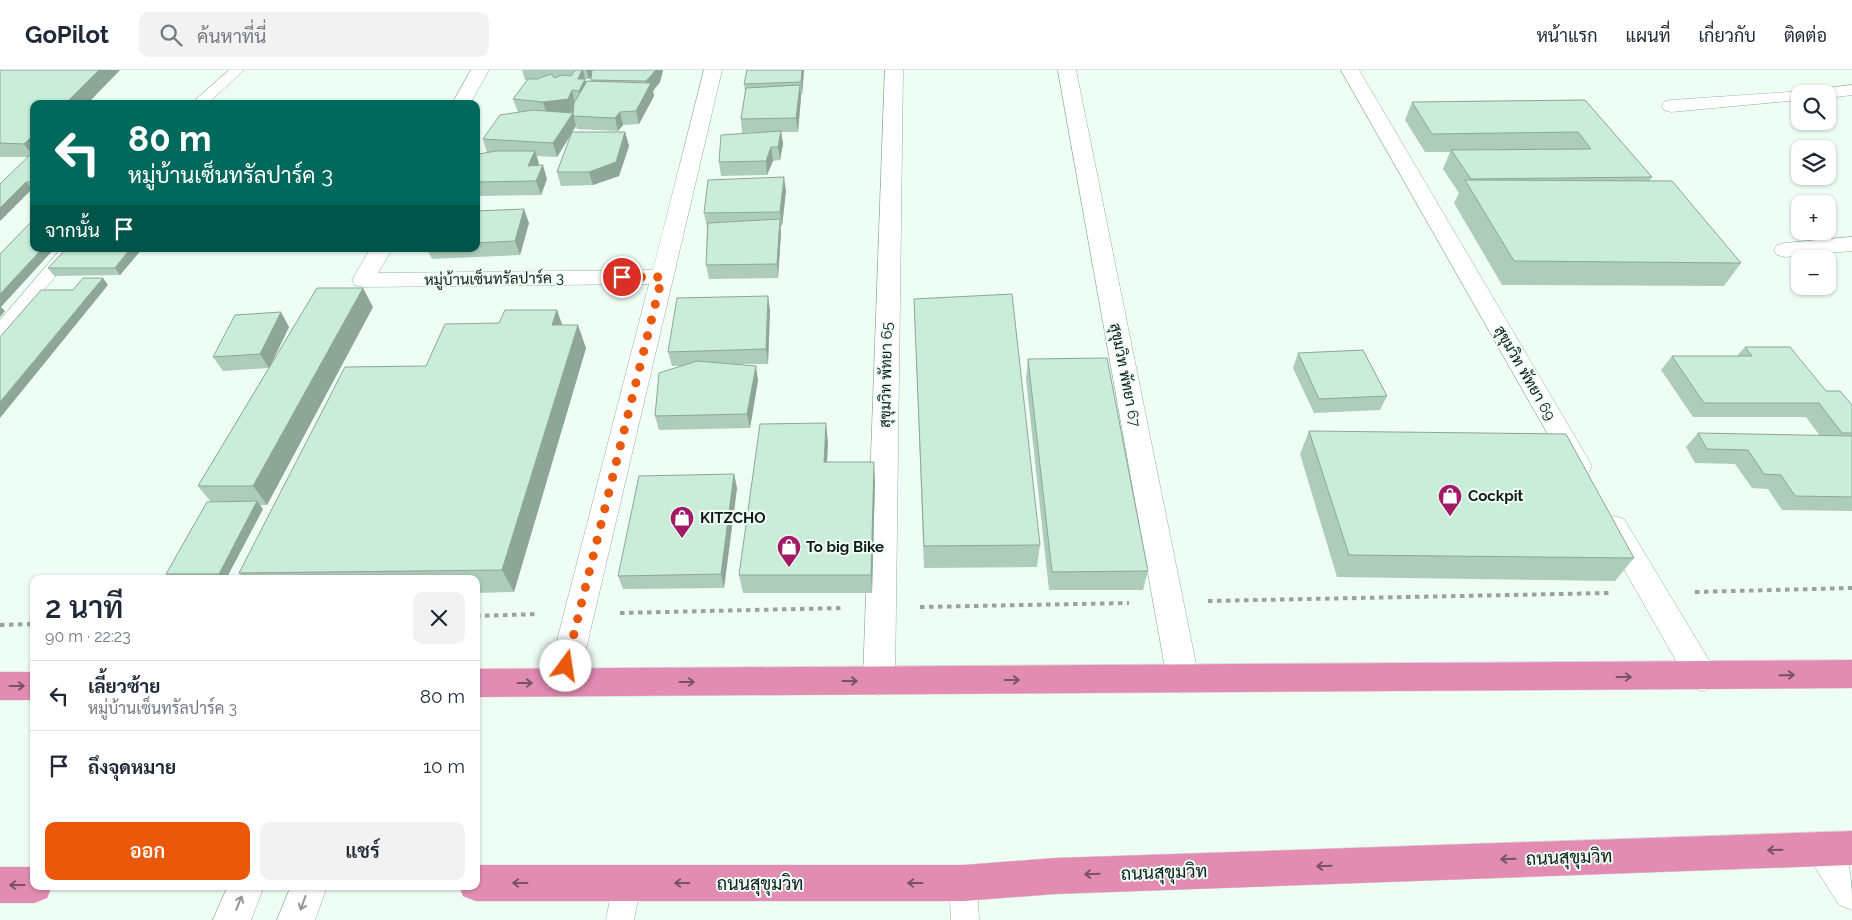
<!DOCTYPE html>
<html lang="th">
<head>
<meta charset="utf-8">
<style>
  :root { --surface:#fff; --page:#f2f2f3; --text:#1f2937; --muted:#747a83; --line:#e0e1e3; --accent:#ea580c }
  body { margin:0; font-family:Raleway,Sarabun,sans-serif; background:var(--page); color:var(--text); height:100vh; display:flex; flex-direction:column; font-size:19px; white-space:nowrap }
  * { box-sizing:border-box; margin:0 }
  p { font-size:16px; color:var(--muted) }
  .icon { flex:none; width:28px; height:28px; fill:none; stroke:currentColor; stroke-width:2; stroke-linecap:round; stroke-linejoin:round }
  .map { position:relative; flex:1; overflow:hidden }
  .panel { position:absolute; left:30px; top:505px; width:450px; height:315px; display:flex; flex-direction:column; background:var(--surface); border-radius:10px; box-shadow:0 1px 4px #0004 }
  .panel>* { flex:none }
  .top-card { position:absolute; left:30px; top:30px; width:450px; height:152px; border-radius:10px; box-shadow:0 1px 4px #0004; background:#00695c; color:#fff; overflow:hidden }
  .buttons { position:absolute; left:1791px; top:15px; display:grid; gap:10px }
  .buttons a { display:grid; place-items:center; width:45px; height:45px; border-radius:10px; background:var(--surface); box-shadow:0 1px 4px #0004; font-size:25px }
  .pin { position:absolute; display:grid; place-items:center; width:42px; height:42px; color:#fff; margin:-21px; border:2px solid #fff; border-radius:50%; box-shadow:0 1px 5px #0007 }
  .me { position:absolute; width:55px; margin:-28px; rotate:14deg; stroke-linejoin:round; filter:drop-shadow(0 0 4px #0008) }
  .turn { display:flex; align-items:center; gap:18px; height:105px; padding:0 15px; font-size:22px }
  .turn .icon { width:65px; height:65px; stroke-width:2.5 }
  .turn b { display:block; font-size:35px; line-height:42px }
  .then { display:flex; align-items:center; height:48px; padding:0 15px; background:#0003; gap:10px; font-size:19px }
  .round { display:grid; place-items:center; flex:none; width:52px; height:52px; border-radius:10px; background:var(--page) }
  .headline { display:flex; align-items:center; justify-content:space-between; height:85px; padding:0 15px }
  h1 { font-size:30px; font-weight:600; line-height:38px }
  .primary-button { display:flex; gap:10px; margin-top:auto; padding:10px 15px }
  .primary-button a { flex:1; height:58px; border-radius:10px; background:var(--accent); color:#fff; font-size:20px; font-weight:600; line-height:58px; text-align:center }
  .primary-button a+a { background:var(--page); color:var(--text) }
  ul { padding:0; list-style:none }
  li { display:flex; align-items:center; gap:15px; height:70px; padding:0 15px; border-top:1px solid var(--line) }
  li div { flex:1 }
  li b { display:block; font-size:19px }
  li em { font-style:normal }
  header { display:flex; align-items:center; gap:30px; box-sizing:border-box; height:70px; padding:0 25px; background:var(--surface); border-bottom:1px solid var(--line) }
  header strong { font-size:24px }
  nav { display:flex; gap:28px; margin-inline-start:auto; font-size:18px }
  .search { width:350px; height:45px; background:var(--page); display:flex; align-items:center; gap:12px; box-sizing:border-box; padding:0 18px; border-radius:10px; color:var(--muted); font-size:19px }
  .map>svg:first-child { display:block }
</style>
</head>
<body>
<header>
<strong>GoPilot</strong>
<div class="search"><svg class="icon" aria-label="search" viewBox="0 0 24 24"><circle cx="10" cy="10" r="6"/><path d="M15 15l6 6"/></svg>ค้นหาที่นี่</div>
<nav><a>หน้าแรก</a><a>แผนที่</a><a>เกี่ยวกับ</a><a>ติดต่อ</a></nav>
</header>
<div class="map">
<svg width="1852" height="850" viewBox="0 0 1852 850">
  <rect width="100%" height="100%" fill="#effef5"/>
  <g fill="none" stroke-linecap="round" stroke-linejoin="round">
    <defs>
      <path id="service" d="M229 0H244L207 34H191Z
        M61 179H78L6 266 0 268V250Z
        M627 799 637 803 641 813 634 850H606L613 813 617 803Z
        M963 799 973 803 977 813 979 850H951L949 813 953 803Z"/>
      <path id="minor" d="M471 0H489L470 34H452Z
        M704 0H722L578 613 573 623 562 627 551 623 546 613 649 214 363 217 355 215 352 210 370 179H392L378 203 653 200Z
        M885 0H903L895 611 890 621 879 625 868 621 863 611Z
        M1058 0H1076L1199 609 1194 619 1183 623 1172 619 1167 609Z
        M1341 0H1359L1588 389 1592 396 1588 403 1579 406 1570 403Z
        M1852 15V25L1828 28V24H1800V30L1671 42 1664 40 1662 36 1664 32 1671 30 1804 21Z
        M1852 167V181L1785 187 1777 185 1774 180 1777 175 1785 173Z
        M1614 446 1624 449 1713 597 1718 607 1713 617 1702 621 1691 617 1600 457 1604 449Z
        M1824 762C1852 776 1852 809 1852 840L1839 835 1811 791 1806 779 1811 767Z
        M228 816H264L251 850H213Z
        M291 816H327L315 850H277Z"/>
      <path id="trunk" d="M1852 590V618L476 627V599Z
        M0 602H34V630H0Z
        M1852 761V795L1056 824 963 831H476L463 826 459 816H476V795H963L1056 788Z
        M0 797H34V816H52L47 828 34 833H0Z"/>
    </defs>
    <use href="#service" stroke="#90b39f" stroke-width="1"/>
    <use href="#minor" stroke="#90b39f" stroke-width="1"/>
    <use href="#trunk" stroke="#d8dbd9" stroke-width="1"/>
    <path stroke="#96a49c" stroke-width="4" stroke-dasharray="4.5 4.5" stroke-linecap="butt" d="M1695 522 1852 518
      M1208 531 1609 523
      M920 537 1129 533
      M620 543 842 538
      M476 546 539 544
      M0 555 34 554"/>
    <use href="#service" fill="#fff" fill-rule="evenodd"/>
    <use href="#minor" fill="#fff" fill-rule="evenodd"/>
    <use href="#trunk" fill="#e28cb2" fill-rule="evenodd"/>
  </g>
  <path fill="#adccba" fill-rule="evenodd" d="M0 0H120L87 34H34V119H32L0 151 27 87H0Z
    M522 0H663L660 12 653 21 654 26 639 54 623 55 618 61 577 59 576 56 572 62H625L629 76 619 106 593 115 561 116 557 102 571 65 557 87 537 86 539 95 547 109 541 125 476 126V86L487 83 483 69 520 42H518L513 29 528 10H525ZM591 7V11L586 13 585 9H589Z
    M747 0H804L802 25H801L798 62H781L783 74 780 90 773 91 767 105 721 106 719 92 763 62 742 63 741 49 745 21 744 14Z
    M1585 30 1652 107 1649 111 1741 193 1724 216 1502 215 1454 133 1459 123 1443 99 1450 82H1425L1405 50 1412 32Z
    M786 121 782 156H780L781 163 778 208 709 209 706 195 707 157 704 143Z
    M476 141 529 153 520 185 432 189 427 179H476Z
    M66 179H142L120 205 54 206 48 198Z
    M914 229 1040 475 1037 497 924 498Z
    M373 237 267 435H259L263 439 226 509H170L166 504 211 432 198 416 269 298 223 301 213 287 289 257 270 297Z
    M557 240 562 255 586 278 514 522 476 523V509H243L239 503 426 296 499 253Z
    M770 240 768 294H734L758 310 750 358 659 360 655 346 683 296H672L668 282Z
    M1745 277H1790L1852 363V441L1782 440 1768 419 1752 418 1735 394 1695 393 1686 377 1698 363 1820 366 1806 347H1693L1661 300 1672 286H1737Z
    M1298 283 1387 326 1380 340 1314 343 1293 298Z
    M1028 289 1148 501 1143 520H1049L1026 309Z
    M1309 361 1634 488 1615 511 1337 507 1300 384Z
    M828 373 827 392 875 411 872 523H743L739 505Z
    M734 404 737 418 724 518 623 519 618 506Z"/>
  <path fill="#8da697" d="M99 0H120L87 34H65Z
    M582 0H583L588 22 583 34 579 21 578 9Z
    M586 0H597L596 3 589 9Z
    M656 0H663L660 12 653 21 654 26 639 54 636 41 648 19 646 11Z
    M802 0H804L802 25 801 12Z
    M800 15 801 28 798 62 796 48Z
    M572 20 575 34 572 43 547 45 543 32Z
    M620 42 623 55 618 61 615 48Z
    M573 43 576 56 557 87 553 73Z
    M781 61 783 74 780 90 778 77Z
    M625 62 629 76 619 106 593 115 589 102Z
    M34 64V87L24 74Z
    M771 77 773 91 767 105 766 91Z
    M535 81 539 94 533 109 528 96Z
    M543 95 547 109 541 125 536 111Z
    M784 107 786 121 782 156 780 142Z
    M26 112 32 119 0 151V138Z
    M524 139 529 153 520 185 515 171Z
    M780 149 781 163 778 208 777 194Z
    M42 179H54L1 237 5 241 0 247V224Z
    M130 179H142L120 205 115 198Z
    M103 208 108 215 0 348V332Z
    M363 218 373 237 267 435 253 416Z
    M768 226 770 240 768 294 766 279Z
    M557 240 565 263 552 255Z
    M281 242 289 257 269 298 260 284Z
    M578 255 586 278 514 522 502 500Z
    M756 296 758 310 750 358 747 344Z
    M826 353 828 373 826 411 824 392Z
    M874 392 875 411 872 523 871 505Z
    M734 404 737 418 724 518 721 504Z
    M257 431 263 439 226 509H223L219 504Z"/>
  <path fill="#c9edd8" stroke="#8da697" d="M0 0H99L65 34H34V64L24 74 0 73Z
    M575 0H582L578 9H585L579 21 572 20 568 29 543 32 513 29 528 9H537L551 4 554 8 562 5 571 6Z
    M592 0H656L646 11 591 10Z
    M747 0H802L801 12 744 14Z
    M587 11 651 13 636 41 620 42 615 48 573 46 574 33Z
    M800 15 796 48 741 49 746 18Z
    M1585 30 1652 107 1471 109 1451 80 1591 79 1578 62 1432 64 1412 32Z
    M533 40 573 43 553 73 483 69 500 45Z
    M781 61 778 77H771L766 91 719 92 721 65Z
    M572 62H625L616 92 589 102H557Z
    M34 81V112H26L0 138V114Z
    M496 81H535L528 96 543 95 536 111 476 112V86L479 84Z
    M784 107 780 142 704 143 708 110Z
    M1465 110 1672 111 1741 193 1514 191Z
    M524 139 515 171 476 173V141Z
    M34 149V179H42L0 224V184Z
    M780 149 777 194 706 195 708 153Z
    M66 179H130L115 198H48Z
    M83 208H103L0 332V267L41 220H73Z
    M317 218H363L253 416H198Z
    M1012 224 1040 475 924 476 914 229Z
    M768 226 766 279 668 282 677 228Z
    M505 240H557L552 255H578L502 500 239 503 345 297 426 296 445 254 499 253Z
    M281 242 260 284 213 287 235 245Z
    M1745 277H1790L1826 321H1840L1852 335V363H1842L1819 333H1704L1672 286H1752Z
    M1363 280 1387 326 1319 329 1298 283Z
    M1107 288 1148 501 1052 502 1028 289Z
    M697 291 756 296 747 344 655 346 659 303Z
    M826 353 824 392H874L871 505H739L760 354Z
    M1309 361 1566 364 1634 488 1349 485Z
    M1698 363 1852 366V427L1795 426 1781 405 1764 404 1748 380 1707 379Z
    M734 404 721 504 618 506 639 406Z
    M257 431 219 504H166L207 432Z"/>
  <defs><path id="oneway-shaft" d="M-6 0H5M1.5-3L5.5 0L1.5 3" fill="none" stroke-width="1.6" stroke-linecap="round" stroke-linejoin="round" transform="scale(1.25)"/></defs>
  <g stroke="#785463">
    <use href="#oneway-shaft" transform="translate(1787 605) rotate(-1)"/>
    <use href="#oneway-shaft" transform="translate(1624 607)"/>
    <use href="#oneway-shaft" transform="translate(1012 610)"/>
    <use href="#oneway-shaft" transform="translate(850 611)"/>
    <use href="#oneway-shaft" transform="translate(687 612)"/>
    <use href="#oneway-shaft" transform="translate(525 613)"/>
    <use href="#oneway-shaft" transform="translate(17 616)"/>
    <use href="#oneway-shaft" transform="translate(1775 780) rotate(178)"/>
    <use href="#oneway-shaft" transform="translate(1508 789) rotate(178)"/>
    <use href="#oneway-shaft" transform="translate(1324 796) rotate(178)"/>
    <use href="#oneway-shaft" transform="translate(1092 804) rotate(178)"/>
    <use href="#oneway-shaft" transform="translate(520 813) rotate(180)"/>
    <use href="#oneway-shaft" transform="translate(682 813) rotate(-180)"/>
    <use href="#oneway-shaft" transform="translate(915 813) rotate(-180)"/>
    <use href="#oneway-shaft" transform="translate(17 815) rotate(180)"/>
  </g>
  <g stroke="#939895">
    <use href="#oneway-shaft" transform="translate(239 833) rotate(-68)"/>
    <use href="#oneway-shaft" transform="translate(303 833) rotate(110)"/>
  </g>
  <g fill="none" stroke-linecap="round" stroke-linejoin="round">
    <path stroke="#ea580c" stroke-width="9" stroke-dasharray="0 16.2" d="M566 596 662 207H622"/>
  </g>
  <defs>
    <symbol id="shop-pin" viewBox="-11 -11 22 30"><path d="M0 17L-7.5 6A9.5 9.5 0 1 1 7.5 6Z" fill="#a31b66" stroke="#effef5"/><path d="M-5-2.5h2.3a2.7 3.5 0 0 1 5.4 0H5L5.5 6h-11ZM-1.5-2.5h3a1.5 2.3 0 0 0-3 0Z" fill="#fff"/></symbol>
  </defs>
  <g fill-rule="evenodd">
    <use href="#shop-pin" x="1436" y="412" width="28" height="38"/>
    <use href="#shop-pin" x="668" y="434" width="28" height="38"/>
    <use href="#shop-pin" x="775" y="463" width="28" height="38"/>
  </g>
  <g text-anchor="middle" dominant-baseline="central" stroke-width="4" stroke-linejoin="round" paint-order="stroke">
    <g font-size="15" fill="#0e1b14" stroke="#effef5">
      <text transform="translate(494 209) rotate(-1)">หมู่บ้านเซ็นทรัลปาร์ค 3</text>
      <text transform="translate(1525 303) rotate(60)">สุขุมวิท พัทยา 69</text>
      <text transform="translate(886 305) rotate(-89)">สุขุมวิท พัทยา 65</text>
      <text transform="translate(1125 305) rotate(79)">สุขุมวิท พัทยา 67</text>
    </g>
    <g font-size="15" font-weight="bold" fill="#0e1b14" stroke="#effef5" text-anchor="start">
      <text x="1468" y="426">Cockpit</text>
      <text x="700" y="448">KITZCHO</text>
      <text x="806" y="477">To big Bike</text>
    </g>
    <g font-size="18" fill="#0e1b14" stroke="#effef5">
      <text transform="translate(1569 787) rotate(-2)">ถนนสุขุมวิท</text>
      <text transform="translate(1164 802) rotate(-2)">ถนนสุขุมวิท</text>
      <text x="760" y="813">ถนนสุขุมวิท</text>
    </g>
  </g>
</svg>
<div class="buttons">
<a><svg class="icon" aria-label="search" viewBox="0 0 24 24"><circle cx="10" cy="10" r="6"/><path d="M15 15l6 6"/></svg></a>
<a><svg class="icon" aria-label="layers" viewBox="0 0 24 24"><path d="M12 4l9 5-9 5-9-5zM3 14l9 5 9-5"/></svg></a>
<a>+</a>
<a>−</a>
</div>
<div class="pin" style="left:622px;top:207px;background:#d93025"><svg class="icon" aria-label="arrive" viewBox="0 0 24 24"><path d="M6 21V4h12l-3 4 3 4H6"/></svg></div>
<svg class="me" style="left:566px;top:596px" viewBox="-20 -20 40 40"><circle r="19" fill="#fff"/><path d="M0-13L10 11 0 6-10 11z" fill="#ea580c"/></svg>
<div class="top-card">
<div class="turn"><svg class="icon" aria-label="left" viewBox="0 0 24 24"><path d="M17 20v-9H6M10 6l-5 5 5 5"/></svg><div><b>80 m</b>หมู่บ้านเซ็นทรัลปาร์ค 3</div></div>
<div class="then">จากนั้น<svg class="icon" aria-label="arrive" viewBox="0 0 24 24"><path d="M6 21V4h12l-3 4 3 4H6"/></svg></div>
</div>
<section class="panel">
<div class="headline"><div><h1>2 นาที</h1><p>90 m · 22:23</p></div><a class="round"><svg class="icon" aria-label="close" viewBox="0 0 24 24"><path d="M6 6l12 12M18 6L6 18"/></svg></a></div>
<ul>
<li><svg class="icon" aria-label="left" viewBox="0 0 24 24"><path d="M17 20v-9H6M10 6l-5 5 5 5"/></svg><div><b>เลี้ยวซ้าย</b><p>หมู่บ้านเซ็นทรัลปาร์ค 3</p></div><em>80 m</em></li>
<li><svg class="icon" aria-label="arrive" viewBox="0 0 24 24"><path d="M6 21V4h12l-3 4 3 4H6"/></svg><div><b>ถึงจุดหมาย</b></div><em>10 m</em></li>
</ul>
<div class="primary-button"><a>ออก</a><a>แชร์</a></div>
</section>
</div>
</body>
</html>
